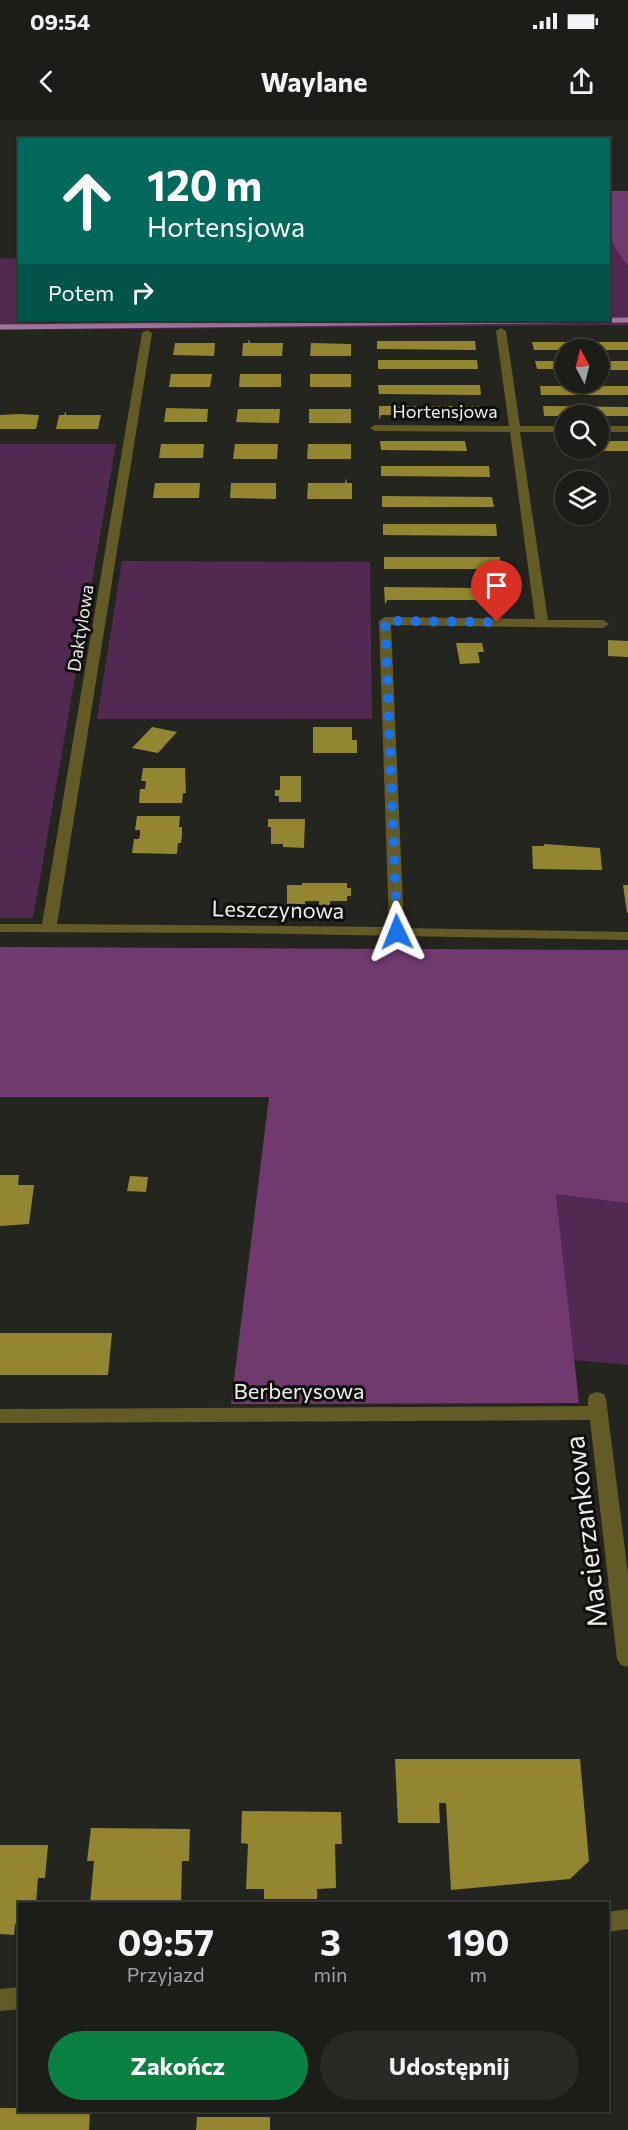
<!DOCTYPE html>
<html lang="pl">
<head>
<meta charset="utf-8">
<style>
  :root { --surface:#1c1c18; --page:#292925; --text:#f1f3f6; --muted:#a0a1a2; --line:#3a3a37; --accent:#0b8043 }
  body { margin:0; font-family:Commissioner,sans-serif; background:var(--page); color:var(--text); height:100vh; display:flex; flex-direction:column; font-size:22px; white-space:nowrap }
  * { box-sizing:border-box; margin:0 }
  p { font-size:20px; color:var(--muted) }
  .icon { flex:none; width:33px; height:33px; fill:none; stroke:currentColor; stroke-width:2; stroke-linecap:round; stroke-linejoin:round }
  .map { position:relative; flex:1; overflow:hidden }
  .sheet { position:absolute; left:18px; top:1782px; width:591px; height:210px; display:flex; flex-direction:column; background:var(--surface); border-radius:0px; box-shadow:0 2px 4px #0004,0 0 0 2px var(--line) }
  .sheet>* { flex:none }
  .hud { position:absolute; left:18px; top:18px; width:592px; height:183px; border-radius:0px; box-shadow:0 2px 4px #0004,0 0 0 2px var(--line); background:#00695c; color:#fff; overflow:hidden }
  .needle { width:39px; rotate:353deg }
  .buttons { position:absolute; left:555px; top:219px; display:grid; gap:12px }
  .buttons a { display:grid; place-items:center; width:54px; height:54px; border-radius:50%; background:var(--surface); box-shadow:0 2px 4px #0004,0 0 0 2px var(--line); font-size:30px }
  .pin { position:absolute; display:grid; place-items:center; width:51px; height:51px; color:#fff; margin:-62px -26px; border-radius:50% 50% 50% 0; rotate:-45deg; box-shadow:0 0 6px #0007 }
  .pin .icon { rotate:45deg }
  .me { position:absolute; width:66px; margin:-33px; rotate:358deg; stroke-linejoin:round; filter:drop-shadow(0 0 4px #0008) }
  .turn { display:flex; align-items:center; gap:21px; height:126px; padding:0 30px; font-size:27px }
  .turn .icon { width:78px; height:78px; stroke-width:2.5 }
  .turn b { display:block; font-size:42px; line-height:51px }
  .then { display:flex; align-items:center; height:57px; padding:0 30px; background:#0003; gap:12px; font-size:22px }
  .eta { display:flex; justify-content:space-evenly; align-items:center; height:102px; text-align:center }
  .eta b { font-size:36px; font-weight:700; line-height:42px }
  .primary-button { display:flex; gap:12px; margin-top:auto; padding:12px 30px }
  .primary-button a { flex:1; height:69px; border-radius:36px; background:var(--accent); color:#fff; font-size:24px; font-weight:700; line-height:69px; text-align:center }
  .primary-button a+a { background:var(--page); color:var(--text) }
  .status { display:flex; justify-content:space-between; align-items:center; height:42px; padding:0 30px; background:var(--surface); direction:ltr }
  .status svg { height:16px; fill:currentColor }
  header { display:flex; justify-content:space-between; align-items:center; height:78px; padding:0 30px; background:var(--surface); font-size:27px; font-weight:700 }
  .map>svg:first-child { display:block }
</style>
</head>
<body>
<div class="status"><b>09:54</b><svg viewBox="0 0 49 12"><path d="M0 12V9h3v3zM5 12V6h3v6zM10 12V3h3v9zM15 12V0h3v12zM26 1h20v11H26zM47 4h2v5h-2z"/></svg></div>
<header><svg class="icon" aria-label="back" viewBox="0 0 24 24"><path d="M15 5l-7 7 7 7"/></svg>Waylane<svg class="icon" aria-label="share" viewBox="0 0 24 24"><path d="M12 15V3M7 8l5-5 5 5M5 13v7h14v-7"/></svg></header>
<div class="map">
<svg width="628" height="2010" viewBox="0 0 628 2010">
  <rect width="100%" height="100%" fill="#252520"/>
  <path fill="#522950" d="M609 118 628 147V205L0 210V138L19 139 20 200H609Z
    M0 324H116L33 798H0Z
    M122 441 370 442 372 599H97Z
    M556 1073 628 1083V1245L574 1240Z"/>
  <path fill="#703a6e" d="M609 71H628V147L609 118Z
    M0 827 628 830V1083L556 1074 579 1283 231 1284 269 977H0Z"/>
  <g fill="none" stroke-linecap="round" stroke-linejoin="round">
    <path stroke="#9e779b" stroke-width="5" d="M0 207 628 200"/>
  </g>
  <path fill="#938631" d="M249 219 250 223H283L282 236H242L243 223H248Z
    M377 221H475L476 230 377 229Z
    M532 222H628V230H534Z
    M175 223H215L214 236 173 235Z
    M311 223 351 224V236H310Z
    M378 240H477L478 249H378Z
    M535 241H566V249H537Z
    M598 241H628V250H598Z
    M171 254H212L210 267H169Z
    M240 254H281V267H239Z
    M310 254H351V267H310Z
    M378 265H480L481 275 379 274Z
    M540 266H628V275H541Z
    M379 286H482L483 295H381L379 300Z
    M543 286 628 287V296H544Z
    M166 288 208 289 207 302H164Z
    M238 289H280L279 303 236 302Z
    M309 289H351V303H309Z
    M66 291V295H101L98 309H56L59 295H64Z
    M0 295 18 294 39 295 36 309H0Z
    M380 321H465L467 331 381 330Z
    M598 321H628V331H571V328H598Z
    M161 324H204L203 338H159Z
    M235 324H278L277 339H233Z
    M308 324H351V339H307Z
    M381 346H489L490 357 381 356Z
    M346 358 347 363H352V379H307L308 363H345Z
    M155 363H200L199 378H153Z
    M231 363H276V379L230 378Z
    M382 376 492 377 494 387H382Z
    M383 404H496L497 416 383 415Z
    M384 437H500L501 449H384Z
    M384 467 479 468 481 480H387L385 485Z
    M608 520 628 521V537L608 536Z
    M456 523H482L484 532H478L480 543 460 544Z
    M152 607 177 612 158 633 132 628Z
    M313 607H352V620H357V633H313Z
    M143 648H185L186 673H183L182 683H139L140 669H145L146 661H141Z
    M280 656H301V682H279V676H275V670H280Z
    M137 696H180L179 707H182V715L181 723H178L177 734 132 733 134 719H139L140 715V710H135Z
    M268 699H305L304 728 283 727V724H271V707H268Z
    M544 724 600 728 602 750 533 749 532 726H544Z
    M302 763H347V768H351V776H347V781H330V785H319V781H305V784H287V765H302Z
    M623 765H628V793H627Z
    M0 1055H19L18 1065H34L29 1104 0 1106Z
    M130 1056 148 1057 146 1072 127 1071Z
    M0 1213H112L108 1255H0Z
    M395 1639H580L589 1741 570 1759 451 1770 446 1683H439L440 1703H398Z
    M242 1691 341 1692 342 1724H335L336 1768 317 1769V1779H264V1769H246L248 1724 241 1723Z
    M91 1708 190 1709 189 1741H182L181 1784H90L94 1741H87Z
    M0 1725H48L45 1758H38L36 1784H20V1804H15L14 1815 0 1814Z
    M0 1988H20V1990H90L89 2010H0Z
    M197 1997H270V2010H196Z"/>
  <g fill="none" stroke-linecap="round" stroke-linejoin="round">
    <path fill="#635b25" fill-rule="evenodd" d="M501 208 506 211 520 306H566V312H520L548 500H603L609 504 603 508 391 505 404 808 628 812V820L238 813 0 812V804H42L142 213 147 210 152 213 57 804 389 807 379 501 385 497 535 499 510 312 375 311 370 308 375 305 509 306 496 211Z
      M598 306H628V312H598Z
      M597 1272 604 1274 606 1279 628 1454V1547L621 1545 617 1539 590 1300 0 1303V1289L588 1286V1279L590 1274Z
      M628 1789V1809L608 1812V1792Z
      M20 1867V1889L0 1891V1869Z"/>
  </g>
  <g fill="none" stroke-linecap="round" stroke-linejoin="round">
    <path stroke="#1a73e8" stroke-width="10" stroke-dasharray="0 18" d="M397 812 385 501 497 502"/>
  </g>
  <g text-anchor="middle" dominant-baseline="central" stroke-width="6" stroke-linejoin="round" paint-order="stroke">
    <g font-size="18" fill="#ededea" stroke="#0e0e0c">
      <text x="445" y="291">Hortensjowa</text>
      <text transform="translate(80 508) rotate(-81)">Daktylowa</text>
    </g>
    <g font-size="22" fill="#ededea" stroke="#0e0e0c">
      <text transform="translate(278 789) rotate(1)">Leszczynowa</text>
      <text x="299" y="1270">Berberysowa</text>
    </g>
    <g font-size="27" fill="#ededea" stroke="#0e0e0c">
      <text transform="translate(585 1412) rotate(-97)">Macierzankowa</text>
    </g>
  </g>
</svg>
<div class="buttons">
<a><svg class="needle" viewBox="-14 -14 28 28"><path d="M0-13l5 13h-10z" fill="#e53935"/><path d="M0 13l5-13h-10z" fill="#a0a1a2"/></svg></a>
<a><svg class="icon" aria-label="search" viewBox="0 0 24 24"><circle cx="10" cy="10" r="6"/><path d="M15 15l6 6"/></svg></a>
<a><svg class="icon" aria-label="layers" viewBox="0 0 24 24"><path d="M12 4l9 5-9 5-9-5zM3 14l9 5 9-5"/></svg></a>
</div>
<div class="pin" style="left:497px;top:502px;background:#d93025"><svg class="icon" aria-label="arrive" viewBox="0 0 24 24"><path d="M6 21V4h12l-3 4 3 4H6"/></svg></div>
<svg class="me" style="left:397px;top:812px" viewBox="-20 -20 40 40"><path d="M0-17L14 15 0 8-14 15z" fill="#1a73e8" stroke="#fff" stroke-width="4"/></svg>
<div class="hud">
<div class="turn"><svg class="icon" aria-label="ahead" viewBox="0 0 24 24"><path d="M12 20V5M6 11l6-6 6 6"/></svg><div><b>120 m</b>Hortensjowa</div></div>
<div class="then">Potem<svg class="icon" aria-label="right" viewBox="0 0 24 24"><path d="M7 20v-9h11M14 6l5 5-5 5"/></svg></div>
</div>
<section class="sheet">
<div class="eta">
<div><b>09:57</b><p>Przyjazd</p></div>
<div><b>3</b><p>min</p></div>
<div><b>190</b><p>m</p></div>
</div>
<div class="primary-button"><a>Zakończ</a><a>Udostępnij</a></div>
</section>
</div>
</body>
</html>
